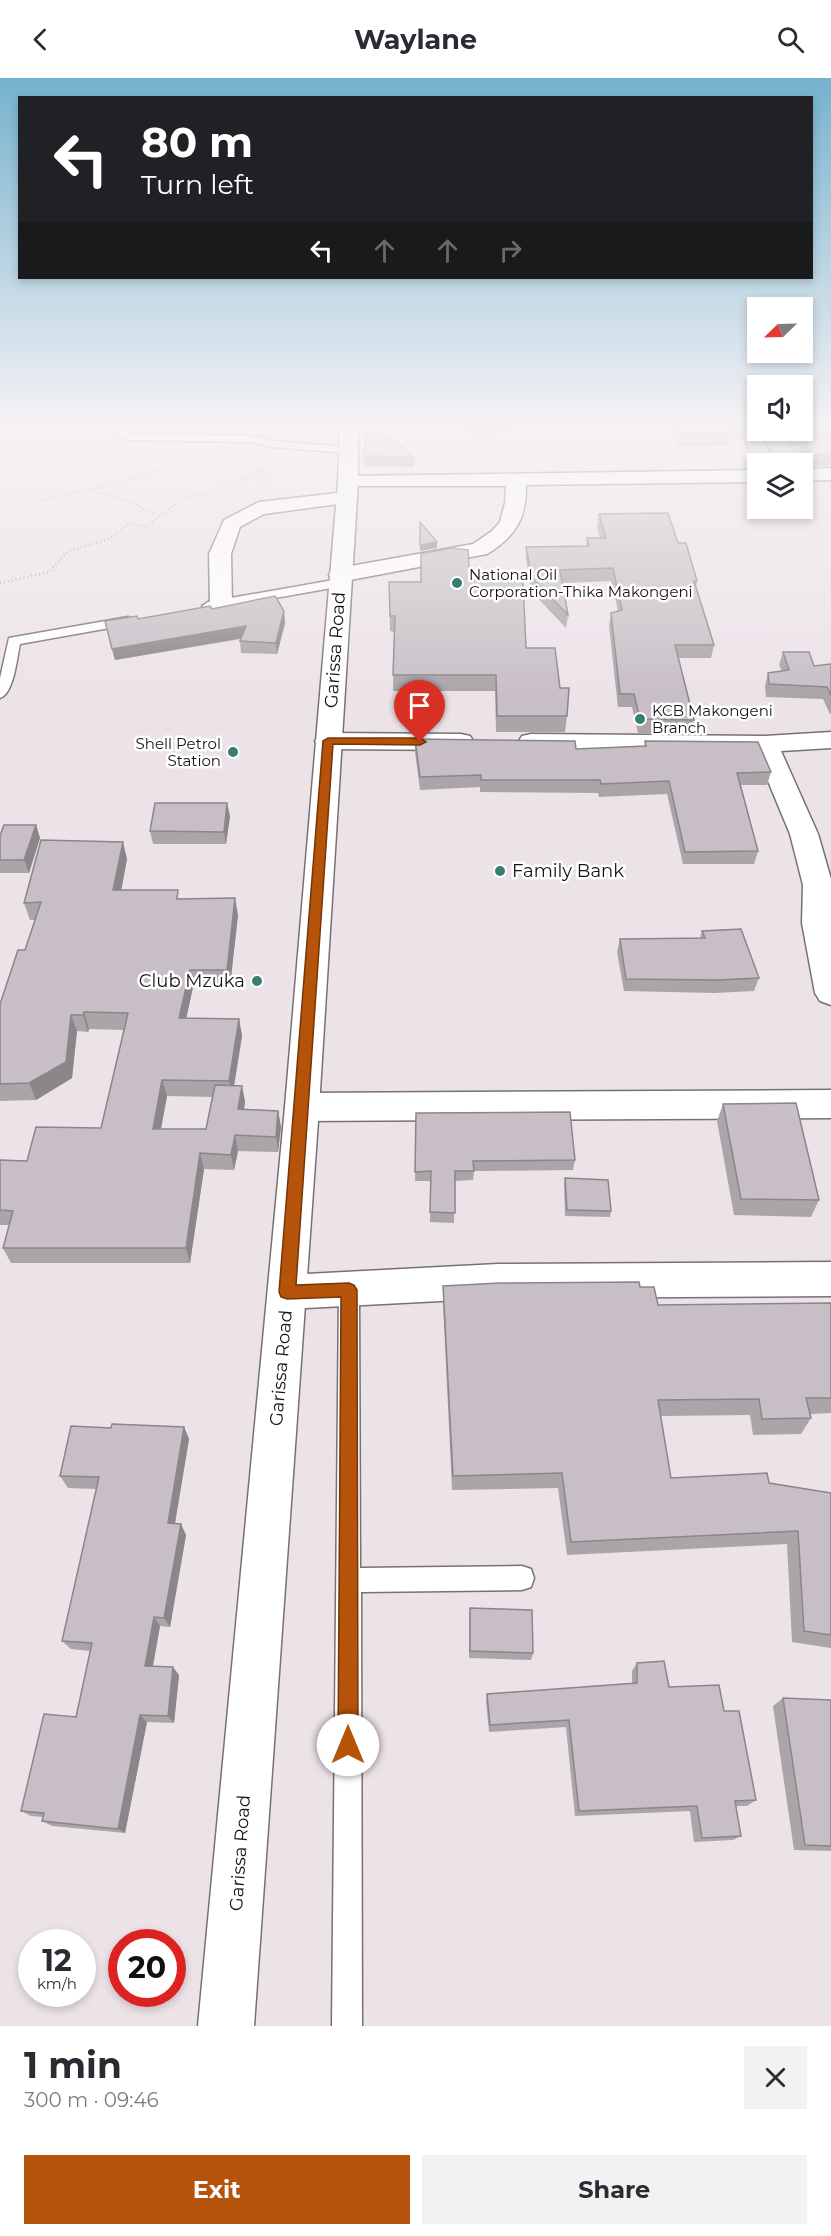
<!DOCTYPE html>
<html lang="en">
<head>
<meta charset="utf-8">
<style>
  :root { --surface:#fff; --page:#f2f2f3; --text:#2b2b33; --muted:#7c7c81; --accent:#b45309 }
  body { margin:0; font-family:Montserrat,sans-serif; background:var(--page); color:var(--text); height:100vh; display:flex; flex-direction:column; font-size:22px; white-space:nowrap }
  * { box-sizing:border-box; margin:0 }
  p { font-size:20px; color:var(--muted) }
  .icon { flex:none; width:33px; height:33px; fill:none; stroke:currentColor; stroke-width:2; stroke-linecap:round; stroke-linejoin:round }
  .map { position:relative; height:1948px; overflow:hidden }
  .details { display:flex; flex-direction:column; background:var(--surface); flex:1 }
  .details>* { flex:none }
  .banner { position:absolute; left:18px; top:18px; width:795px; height:183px; border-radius:0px; box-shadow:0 3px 9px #0003; background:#202124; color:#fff; overflow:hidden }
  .needle { width:39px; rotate:247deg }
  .fabs { position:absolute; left:747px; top:219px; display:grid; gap:12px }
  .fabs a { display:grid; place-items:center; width:66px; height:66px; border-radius:0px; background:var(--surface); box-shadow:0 3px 9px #0003; font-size:30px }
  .speed { position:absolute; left:18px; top:1851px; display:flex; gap:12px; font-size:30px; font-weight:700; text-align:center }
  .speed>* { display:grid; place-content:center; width:78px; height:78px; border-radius:50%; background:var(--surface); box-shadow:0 3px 9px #0003; line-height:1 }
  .speed small { font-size:15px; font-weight:400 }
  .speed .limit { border:9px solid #d22; background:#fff; color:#111 }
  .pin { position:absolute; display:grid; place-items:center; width:51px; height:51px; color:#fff; margin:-62px -26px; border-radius:50% 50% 50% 0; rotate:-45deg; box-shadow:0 0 6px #0007 }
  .pin .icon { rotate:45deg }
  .me { position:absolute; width:66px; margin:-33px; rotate:0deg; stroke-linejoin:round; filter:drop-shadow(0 0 4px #0008) }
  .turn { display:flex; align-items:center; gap:21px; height:126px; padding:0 24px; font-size:27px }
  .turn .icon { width:78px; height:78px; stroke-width:2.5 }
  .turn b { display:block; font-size:42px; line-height:51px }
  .lanes { display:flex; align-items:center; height:57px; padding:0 24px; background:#0003; justify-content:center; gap:30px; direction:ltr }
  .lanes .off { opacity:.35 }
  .round { display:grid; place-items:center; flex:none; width:63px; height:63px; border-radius:0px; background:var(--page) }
  .overview { display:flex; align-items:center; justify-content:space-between; height:102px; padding:0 24px }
  h1 { font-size:36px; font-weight:700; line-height:45px }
  .primary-button { display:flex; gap:12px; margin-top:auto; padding:12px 24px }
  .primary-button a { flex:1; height:69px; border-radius:0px; background:var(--accent); color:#fff; font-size:24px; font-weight:700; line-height:69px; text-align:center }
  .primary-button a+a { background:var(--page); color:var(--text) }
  header { display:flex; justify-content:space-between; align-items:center; height:78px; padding:0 24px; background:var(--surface); font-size:27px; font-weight:700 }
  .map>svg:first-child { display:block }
</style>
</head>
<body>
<header><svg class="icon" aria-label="back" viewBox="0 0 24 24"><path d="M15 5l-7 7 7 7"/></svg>Waylane<svg class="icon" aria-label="search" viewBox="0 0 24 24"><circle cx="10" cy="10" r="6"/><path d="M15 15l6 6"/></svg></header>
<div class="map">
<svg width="831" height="1948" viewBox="0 0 831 1948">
  <rect width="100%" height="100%" fill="#ece3e9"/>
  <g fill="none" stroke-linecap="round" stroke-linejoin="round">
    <defs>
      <path id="lane" d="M113 345H123L124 353 129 356 253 358 272 363 348 369 353 372 348 375 271 369 253 364 127 362 116 357 112 349Z
        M339 501 343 502V508L208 532 202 528 208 524Z
        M128 539 134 543 132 546 20 566C17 579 14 616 0 620V600L9 560Z
        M349 1203 356 1205 359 1212 360 1490 522 1488 531 1491 534 1500 531 1509 522 1512 361 1514 362 1948H332L339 1212 342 1205Z"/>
      <path id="street" d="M737 345H755L775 386H758V389Z
        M831 390V402L802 403V391Z
        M758 392V404L526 407C527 440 515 459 487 476L340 504 332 502 329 497 332 492 340 490 473 466 492 453 500 444 505 425 506 408H341L338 404 341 400 348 398Z
        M346 414 353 416 356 420 353 424 264 436 240 449 231 476 232 526 229 531 221 533 213 531 210 526 209 476 224 442 259 424Z
        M831 654V670L781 673 818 756 831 801V927L820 923 815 915 802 845 803 807 790 756 756 674 531 672 522 670 518 664 522 658 531 656 765 658Z
        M328 655 461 656 470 658 474 664 470 670 461 672 328 671 319 669 315 663 319 657Z
        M831 1012V1040L302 1043 290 1039 285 1029 290 1019 302 1015Z
        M831 1184V1218L498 1220 287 1231 273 1226 268 1214 273 1202 287 1197 498 1186Z"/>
      <path id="highway" d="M340 345H358V404L319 1029 254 1948H198L285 1029 338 404Z"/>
    </defs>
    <use href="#lane" stroke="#787076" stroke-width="3"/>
    <use href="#street" stroke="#787076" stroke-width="3"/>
    <use href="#highway" stroke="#787076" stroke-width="3"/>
    <path stroke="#a49da2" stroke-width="2" stroke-dasharray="1 3" stroke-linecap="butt" d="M227 380 262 392
      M90 412 183 385 211 380
      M43 422 90 412 134 426 158 438
      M0 505 49 494 68 473 109 461 130 445 145 449 184 420 217 412 263 393 269 399 261 409"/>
    <use href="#lane" fill="#fff" fill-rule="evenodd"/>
    <use href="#street" fill="#fff" fill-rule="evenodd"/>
    <use href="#highway" fill="#fff" fill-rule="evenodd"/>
  </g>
  <path fill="#aba4a9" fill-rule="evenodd" d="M458 345H516L515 355 473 356 458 351Z
    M670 345H742L744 349 742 360H730L729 368 676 369Z
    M831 345V388H809L797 368 789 367 786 361 765 360 761 352H802Z
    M364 378 414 379V389L365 388Z
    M599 436 678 465 697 503 696 509 714 567 711 580H679L694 642 691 655H638L632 629H618L609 548 611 535 618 533 611 503 562 505 568 537 566 550 531 513 526 482V469L586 468 587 460H600L597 449Z
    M470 503 526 570 560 610 567 638 565 654H496L495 613H393L394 554 390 553 389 504Z
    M212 531 284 533 285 545 277 576 241 575 240 563 241 561 115 582 105 543 138 541Z
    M783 574 814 588 831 586V636H830L823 621 766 619 765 608 768 595 782 593 779 587Z
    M415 661 576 671 644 668 645 663 771 694 767 707H741L758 773 754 786H683L667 716 599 719 598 715 480 714V709L420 712 415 674Z
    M230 738 226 766H153L150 753Z
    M36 747 40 760 29 795H0V758Z
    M127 781 121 812 180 821 238 837 230 908 193 909 186 940 239 941 242 958 234 1008H242L245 1024 244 1032 278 1033 281 1049 278 1074 238 1073 234 1092 204 1091 190 1185H11L3 1170 9 1147H0V1082L27 1083 101 1050 124 952 89 951 88 954 77 953 72 1000 36 1022 0 1023V926L25 872 35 842H30L24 825ZM167 1018 212 1019 206 1051H161Z
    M702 853 759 900 754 913 714 915 624 913 617 874 620 861 700 860Z
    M723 1026 819 1122 811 1139 734 1137 717 1043Z
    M416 1035 575 1082 573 1092 474 1093 473 1102 455 1103 454 1145 430 1144 431 1103H415Z
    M565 1100 611 1133 610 1139 565 1138 564 1106Z
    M443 1208 640 1209 658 1227 831 1225V1335L810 1336 811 1340 801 1356 753 1357 750 1337 661 1338 671 1400 769 1405 831 1415V1570L792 1564 787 1466 567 1477 558 1410 452 1412 443 1225Z
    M184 1349 189 1361 175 1446 186 1457 170 1549 160 1548 153 1589 179 1597 174 1645 147 1644 125 1755 52 1748 42 1743 43 1739 31 1738 21 1733 76 1639 90 1573 71 1571 62 1563 96 1411 68 1410 60 1398 111 1350Z
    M470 1530 533 1575 531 1582 469 1580V1537Z
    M637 1585 669 1609 724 1633 756 1722 747 1728H736L741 1758 733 1762 694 1764 690 1733 575 1738 566 1649 489 1654 486 1623 487 1616 632 1606V1593Z
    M783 1620 831 1622V1773L794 1772 773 1628Z"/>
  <path fill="#8b868a" d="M437 464V470L420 473V467Z
    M284 533 285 545 277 576 276 565Z
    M246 548 248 559 115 582 112 571Z
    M227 725 230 738 226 766 224 754Z
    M36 747 40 760 29 795 24 782Z
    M123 764 127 781 118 830 113 812Z
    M235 820 238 837 230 908 227 892Z
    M190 892 193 909 183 956 179 940Z
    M84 934 89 951 88 954 83 937Z
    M71 937 77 953 72 1000 36 1022 29 1005Z
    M239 941 242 958 232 1020 229 1003Z
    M162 1002 167 1018 158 1066 153 1051Z
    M242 1008 245 1024 241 1047 238 1031Z
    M278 1033 281 1049 278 1074 276 1059Z
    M235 1057 238 1073 234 1092 231 1077Z
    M200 1075 204 1091 190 1185 186 1170Z
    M184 1349 189 1361 173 1456 168 1445Z
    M181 1446 186 1457 170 1549 164 1540Z
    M154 1539 160 1548 151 1597 145 1588Z
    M173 1589 179 1597 174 1645 168 1638Z
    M140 1637 147 1644 125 1755 118 1751Z"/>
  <path fill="#c7bfc5" stroke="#8b868a" stroke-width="1.5" d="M471 345H516L474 346Z
    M675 345H742L744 349H728L731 356 678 357Z
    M802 345H831V376L812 377 799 356H792L790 352H802Z
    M383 354 414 379 364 378 366 358Z
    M668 435 678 465H686L697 503H694L714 567H675L694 642 640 641 634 616H620L611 535 622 532 613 490 560 492 568 537 532 500 526 469 589 468 587 460H606L599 436Z
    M420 444 437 464 420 467Z
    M451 470 468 472 470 503H523L526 570H555L560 610H569L567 638H497L496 597H393L395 538H390L389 504H421V476Z
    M275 518 284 533 276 565 240 563 246 548 112 571 105 543 137 538 138 541 210 528 212 531Z
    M783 574H809L814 588 831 586V617L827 609 769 606 768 595 789 592Z
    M415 661 575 663 576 671 646 668 645 663 758 664 771 694 737 695 758 773 685 774 669 703 601 706 600 702H481V697L420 699Z
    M155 725H227L224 754 150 753Z
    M4 747H36L24 782H0V758Z
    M41 762 123 764 113 812H178L177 821 235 820 227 892H190L179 940 239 941 229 1003 162 1002 153 1051H206L215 1007 242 1008 238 1031 278 1033 276 1059 235 1057 231 1077 200 1075 186 1170H3L13 1133 0 1132V1082L27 1083 36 1049 101 1050 128 935 84 934 83 937H71L66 984 29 1005 0 1006V926L18 872H25L41 824 24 825Z
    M741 851 759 900 718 902 626 901 620 861 705 860 702 853Z
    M796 1025 819 1122 741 1121 723 1026Z
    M570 1034 575 1082 473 1083 474 1093H455V1135L430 1134 431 1093 415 1094 416 1035Z
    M565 1100 608 1102 611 1133 567 1132Z
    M639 1204 640 1209H654L658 1227 831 1225V1320H806L811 1340 762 1341 759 1321 658 1322 671 1400 767 1395 769 1405 831 1415V1557L804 1553 798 1453 571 1464 562 1395 453 1398 443 1208 500 1205Z
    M112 1346 184 1349 168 1445 181 1446 164 1540 154 1539 145 1588 173 1589 168 1638 140 1637 118 1751 42 1743 44 1735 21 1733 44 1636 76 1639 92 1565 62 1563 99 1399 60 1398 71 1348 111 1350Z
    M470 1530 532 1532 533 1575 470 1573Z
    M664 1583 669 1609 719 1607 724 1633H739L756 1722 735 1723 741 1758 702 1760 697 1728 579 1733 569 1642 490 1647 487 1616 637 1605V1585Z
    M783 1620 831 1622V1768L805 1767Z"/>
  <linearGradient id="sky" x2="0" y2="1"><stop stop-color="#75b2cd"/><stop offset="0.56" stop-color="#f6f2f5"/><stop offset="1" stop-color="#f6f2f5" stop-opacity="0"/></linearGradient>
  <rect width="831" height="618" fill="url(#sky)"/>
  <path fill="#b45309" stroke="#753606" stroke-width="1.5" d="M328 660H420L426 664 420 667 333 666 296 1207 349 1205 354 1207 357 1212 358 1667 355 1674 348 1677 341 1674 338 1667 341 1219 287 1221 281 1219 279 1214 323 663Z"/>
  <g fill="#377d72" stroke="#fff" stroke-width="2">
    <circle cx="457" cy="505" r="6"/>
    <circle cx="640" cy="641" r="6"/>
    <circle cx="233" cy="674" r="6"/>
    <circle cx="500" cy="793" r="6"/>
    <circle cx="257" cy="903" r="6"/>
  </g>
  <g text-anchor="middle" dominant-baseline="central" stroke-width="5" stroke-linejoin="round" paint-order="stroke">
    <g font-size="15" fill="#171416" stroke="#fff" text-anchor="start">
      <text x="469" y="496">National Oil<tspan x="469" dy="17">Corporation-Thika Makongeni</tspan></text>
      <text x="652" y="632">KCB Makongeni<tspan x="652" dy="17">Branch</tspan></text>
      <text x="221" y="665" text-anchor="end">Shell Petrol<tspan x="221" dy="17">Station</tspan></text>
    </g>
    <g font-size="18" fill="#171416" stroke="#fff">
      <text transform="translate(335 572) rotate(-86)">Garissa Road</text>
      <text transform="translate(281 1290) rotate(-85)">Garissa Road</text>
      <text transform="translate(240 1775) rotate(-86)">Garissa Road</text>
    </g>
    <g font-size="18" fill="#171416" stroke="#fff" text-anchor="start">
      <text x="512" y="793">Family Bank</text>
      <text x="245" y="903" text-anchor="end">Club Mzuka</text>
    </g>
  </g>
</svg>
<div class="fabs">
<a><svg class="needle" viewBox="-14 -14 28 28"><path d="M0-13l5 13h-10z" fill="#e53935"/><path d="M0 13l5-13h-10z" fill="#7c7c81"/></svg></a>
<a><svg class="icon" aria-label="sound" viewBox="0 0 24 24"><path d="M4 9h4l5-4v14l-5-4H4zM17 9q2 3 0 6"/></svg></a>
<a><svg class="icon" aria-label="layers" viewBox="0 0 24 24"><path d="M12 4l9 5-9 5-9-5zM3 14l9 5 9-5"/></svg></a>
</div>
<div class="speed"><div>12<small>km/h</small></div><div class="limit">20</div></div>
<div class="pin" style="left:420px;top:664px;background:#d93025"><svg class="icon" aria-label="arrive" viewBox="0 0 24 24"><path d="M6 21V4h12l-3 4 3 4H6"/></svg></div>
<svg class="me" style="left:348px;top:1667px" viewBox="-20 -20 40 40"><circle r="19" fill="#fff"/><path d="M0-13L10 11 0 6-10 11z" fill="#b45309"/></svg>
<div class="banner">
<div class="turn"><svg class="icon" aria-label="left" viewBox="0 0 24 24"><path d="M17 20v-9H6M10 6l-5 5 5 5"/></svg><div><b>80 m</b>Turn left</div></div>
<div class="lanes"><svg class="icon" aria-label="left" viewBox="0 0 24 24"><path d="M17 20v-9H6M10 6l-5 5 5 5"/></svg><svg class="icon off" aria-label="ahead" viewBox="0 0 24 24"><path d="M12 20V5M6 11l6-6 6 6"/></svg><svg class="icon off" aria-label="ahead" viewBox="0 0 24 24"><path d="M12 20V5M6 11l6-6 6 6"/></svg><svg class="icon off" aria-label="right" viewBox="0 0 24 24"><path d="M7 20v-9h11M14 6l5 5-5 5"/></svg></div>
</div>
</div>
<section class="details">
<div class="overview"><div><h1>1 min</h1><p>300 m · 09:46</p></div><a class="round"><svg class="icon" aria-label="close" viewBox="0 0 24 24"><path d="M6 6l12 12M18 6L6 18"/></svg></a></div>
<div class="primary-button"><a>Exit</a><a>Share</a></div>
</section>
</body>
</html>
